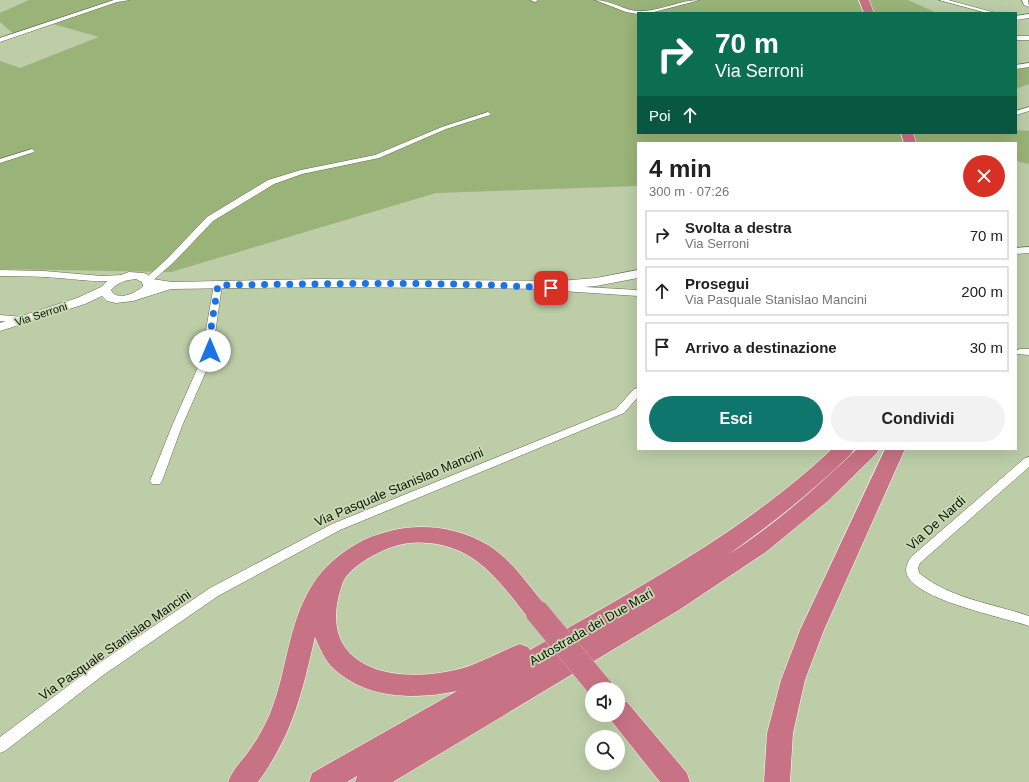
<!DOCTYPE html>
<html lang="it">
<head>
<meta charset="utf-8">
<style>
  :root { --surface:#fff; --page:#f2f2f2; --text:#222; --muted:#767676; --line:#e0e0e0; --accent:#0f766e }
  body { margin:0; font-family:Helvetica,sans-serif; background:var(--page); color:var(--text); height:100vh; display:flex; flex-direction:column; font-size:15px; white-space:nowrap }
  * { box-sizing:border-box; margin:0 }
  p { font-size:13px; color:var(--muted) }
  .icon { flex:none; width:22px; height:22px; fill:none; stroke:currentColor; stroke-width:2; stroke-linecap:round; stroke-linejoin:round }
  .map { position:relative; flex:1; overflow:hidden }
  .panel { position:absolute; left:637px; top:142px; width:380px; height:308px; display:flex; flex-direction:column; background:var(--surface); border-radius:0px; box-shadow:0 4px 16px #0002 }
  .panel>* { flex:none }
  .top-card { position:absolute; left:637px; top:12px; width:380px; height:122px; border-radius:0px; box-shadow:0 4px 16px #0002; background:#0b6e4f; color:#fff; overflow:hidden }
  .tools { position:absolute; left:585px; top:682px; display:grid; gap:8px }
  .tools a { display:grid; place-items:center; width:40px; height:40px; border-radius:50%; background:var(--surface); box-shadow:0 4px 16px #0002; font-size:20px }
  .pin { position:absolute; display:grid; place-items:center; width:34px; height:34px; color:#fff; margin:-17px; border-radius:8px; box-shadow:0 2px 6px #0006 }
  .me { position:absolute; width:44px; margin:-22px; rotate:0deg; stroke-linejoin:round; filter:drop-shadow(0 0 3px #0008) }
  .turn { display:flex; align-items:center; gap:14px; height:84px; padding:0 12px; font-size:18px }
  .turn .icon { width:52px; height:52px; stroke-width:2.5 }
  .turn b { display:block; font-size:28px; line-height:34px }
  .then { display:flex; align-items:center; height:38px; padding:0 12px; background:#0003; gap:8px; font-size:15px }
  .round { display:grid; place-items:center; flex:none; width:42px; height:42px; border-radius:21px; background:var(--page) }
  .head { display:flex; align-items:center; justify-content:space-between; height:68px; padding:0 12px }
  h1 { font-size:24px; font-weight:700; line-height:30px }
  .cta { display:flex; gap:8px; margin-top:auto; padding:8px 12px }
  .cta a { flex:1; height:46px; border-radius:24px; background:var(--accent); color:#fff; font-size:16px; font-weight:700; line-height:46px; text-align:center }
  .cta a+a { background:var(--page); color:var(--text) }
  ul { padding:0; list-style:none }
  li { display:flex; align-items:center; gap:12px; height:50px; margin:0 8px 6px; padding:0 4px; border:2px solid var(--line); border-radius:0px }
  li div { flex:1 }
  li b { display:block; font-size:15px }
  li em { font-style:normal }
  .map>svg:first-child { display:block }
</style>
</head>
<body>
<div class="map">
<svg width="1029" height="782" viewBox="0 0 1029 782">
  <rect width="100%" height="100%" fill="#bccda8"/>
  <path fill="#9ab378" d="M29 0H908L937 13H638V133H1016V130L1029 131V164L1016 161V143H638V186L436 193 171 272 0 269V61L20 68 99 37 53 24 15 35 0 22V13Z
    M1029 67V84L1016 89V69Z"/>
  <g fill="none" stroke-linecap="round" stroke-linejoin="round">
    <defs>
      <path id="street" d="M114 0H130L117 2 0 42V38Z
        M530 0H538L535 2Z
        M595 0C612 0 627 13 644 11 663 10 680 0 700 0L650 13 638 14 626 12Z
        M939 0H948L996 13H987Z
        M1022 0H1028L1029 7 1024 5Z
        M1029 14V18L1016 20V16Z
        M1016 36H1029V40H1016Z
        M1029 63V67L1016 69V65Z
        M1029 107V111L1016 115V111Z
        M488 112 491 114 490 115 446 129 379 158 302 174 274 184 213 221 174 262 151 282H145L144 280 168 258 207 217 268 180 301 170 375 155 442 127Z
        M32 149 35 151 34 152 0 163V159Z
        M0 270 44 271 102 276 122 275 126 278C118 286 58 277 44 277 29 276 14 276 0 276Z
        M218 282 222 285 214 341 215 351 182 426 162 481 160 484H152L150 481 172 426 205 351 204 341 214 285Z
        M550 285 638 290V296L547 290 546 288 547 286Z
        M0 315 24 317 29 320 24 323 0 321Z
        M1020 349H1029V355L1017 354V350Z
        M638 388V397L624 413 340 530 218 596 102 676 5 751 0 753V737L92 668 210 588 332 524 616 409 634 389Z
        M1029 457V467L920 563 918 568 919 573C951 599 991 603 1029 616V626C1002 617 922 601 908 577 904 570 907 563 911 557L1025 458Z"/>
      <path id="secondary" d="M1029 247V253L1016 254V248Z
        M638 270V278L596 286 559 289 319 287 171 289 133 301 116 303 107 301 102 296 85 304 0 331V323L77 298 101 287 110 279 129 272 143 273 147 274 152 279 172 282 319 279 559 281 596 278ZM136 279 142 282 143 286C137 293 116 302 111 290 118 282 126 280 136 279Z"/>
      <path id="highway" d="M859 0H869L874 13H864Z
        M901 133H913L916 143H904Z
        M832 449H854L851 454C813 491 773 523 729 554 776 524 817 487 857 449H879L876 454 828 501 766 552 679 610 393 782H355L357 776 347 782H309L312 773 457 691C416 700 366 699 334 669 324 660 320 648 315 637 302 693 293 734 258 782H228C232 771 239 764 246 755 255 743 263 729 269 716 286 676 287 632 307 594 341 530 426 508 488 545 512 560 528 585 546 606L550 613 546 620 538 622 530 620C501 584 478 547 428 543 410 541 394 545 378 553 366 559 346 571 342 585 314 667 391 685 455 670 478 665 498 652 520 644L528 647 530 650C635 589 743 533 832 449Z
        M885 449H905L824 630 805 680 793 733 790 782H764L767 733 781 680 800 630Z
        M618 699 627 702 687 773 690 782H660L609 718 608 715H618Z"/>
    </defs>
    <use href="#street" stroke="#606f4d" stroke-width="1"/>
    <use href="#secondary" stroke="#606f4d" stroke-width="1"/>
    <use href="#highway" stroke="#fff" stroke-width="1"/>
    <use href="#street" fill="#fff" fill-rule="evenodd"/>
    <use href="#secondary" fill="#fff" fill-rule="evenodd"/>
    <use href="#highway" fill="#c77385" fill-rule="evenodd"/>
    <defs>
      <path id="highway-bridge" d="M538 613 601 689"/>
    </defs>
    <use href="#highway-bridge" stroke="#fff" stroke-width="24" stroke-linecap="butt"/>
    <use href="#highway-bridge" stroke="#c77385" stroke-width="24"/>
  </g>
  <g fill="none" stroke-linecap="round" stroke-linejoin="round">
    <path stroke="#1a73e8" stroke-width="7" stroke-dasharray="0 12.6" d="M210 351 209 341 218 285C329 284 441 281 551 288"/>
  </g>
  <g text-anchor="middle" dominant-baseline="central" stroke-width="3.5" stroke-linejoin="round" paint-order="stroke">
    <g font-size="11" fill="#0c1105" stroke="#c9dab4">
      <text transform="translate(41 314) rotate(-18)">Via Serroni</text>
    </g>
    <g font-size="13" fill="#0c1105" stroke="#c9dab4">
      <text transform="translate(399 487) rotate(-23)">Via Pasquale Stanislao Mancini</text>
      <text transform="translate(936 523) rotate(-42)">Via De Nardi</text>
      <text transform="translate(591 627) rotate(-30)">Autostrada dei Due Mari</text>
      <text transform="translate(115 645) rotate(-35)">Via Pasquale Stanislao Mancini</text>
    </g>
  </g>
</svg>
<div class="tools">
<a><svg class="icon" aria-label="sound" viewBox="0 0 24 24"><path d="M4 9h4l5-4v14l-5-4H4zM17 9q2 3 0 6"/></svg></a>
<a><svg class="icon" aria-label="search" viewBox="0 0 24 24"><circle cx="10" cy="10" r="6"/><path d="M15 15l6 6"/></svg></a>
</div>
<div class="pin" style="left:551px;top:288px;background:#d93025"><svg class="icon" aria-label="arrive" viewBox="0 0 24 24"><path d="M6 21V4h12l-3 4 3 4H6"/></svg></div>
<svg class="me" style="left:210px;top:351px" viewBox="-20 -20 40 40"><circle r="19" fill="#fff"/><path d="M0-13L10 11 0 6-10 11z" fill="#1a73e8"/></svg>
<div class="top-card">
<div class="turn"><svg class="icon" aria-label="right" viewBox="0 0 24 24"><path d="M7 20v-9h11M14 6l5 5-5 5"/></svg><div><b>70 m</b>Via Serroni</div></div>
<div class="then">Poi<svg class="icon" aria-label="ahead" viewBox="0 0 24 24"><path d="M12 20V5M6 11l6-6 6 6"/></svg></div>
</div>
<section class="panel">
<div class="head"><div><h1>4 min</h1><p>300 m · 07:26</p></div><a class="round" style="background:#d93025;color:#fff"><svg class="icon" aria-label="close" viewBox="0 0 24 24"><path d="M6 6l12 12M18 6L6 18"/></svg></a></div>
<ul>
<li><svg class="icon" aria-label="right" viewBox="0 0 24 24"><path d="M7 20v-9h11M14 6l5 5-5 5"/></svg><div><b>Svolta a destra</b><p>Via Serroni</p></div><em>70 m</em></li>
<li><svg class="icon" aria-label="ahead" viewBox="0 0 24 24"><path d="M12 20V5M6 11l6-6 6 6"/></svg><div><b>Prosegui</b><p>Via Pasquale Stanislao Mancini</p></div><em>200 m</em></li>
<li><svg class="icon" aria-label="arrive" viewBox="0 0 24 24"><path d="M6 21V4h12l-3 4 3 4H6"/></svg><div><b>Arrivo a destinazione</b></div><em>30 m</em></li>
</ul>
<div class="cta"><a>Esci</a><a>Condividi</a></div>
</section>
</div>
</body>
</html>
